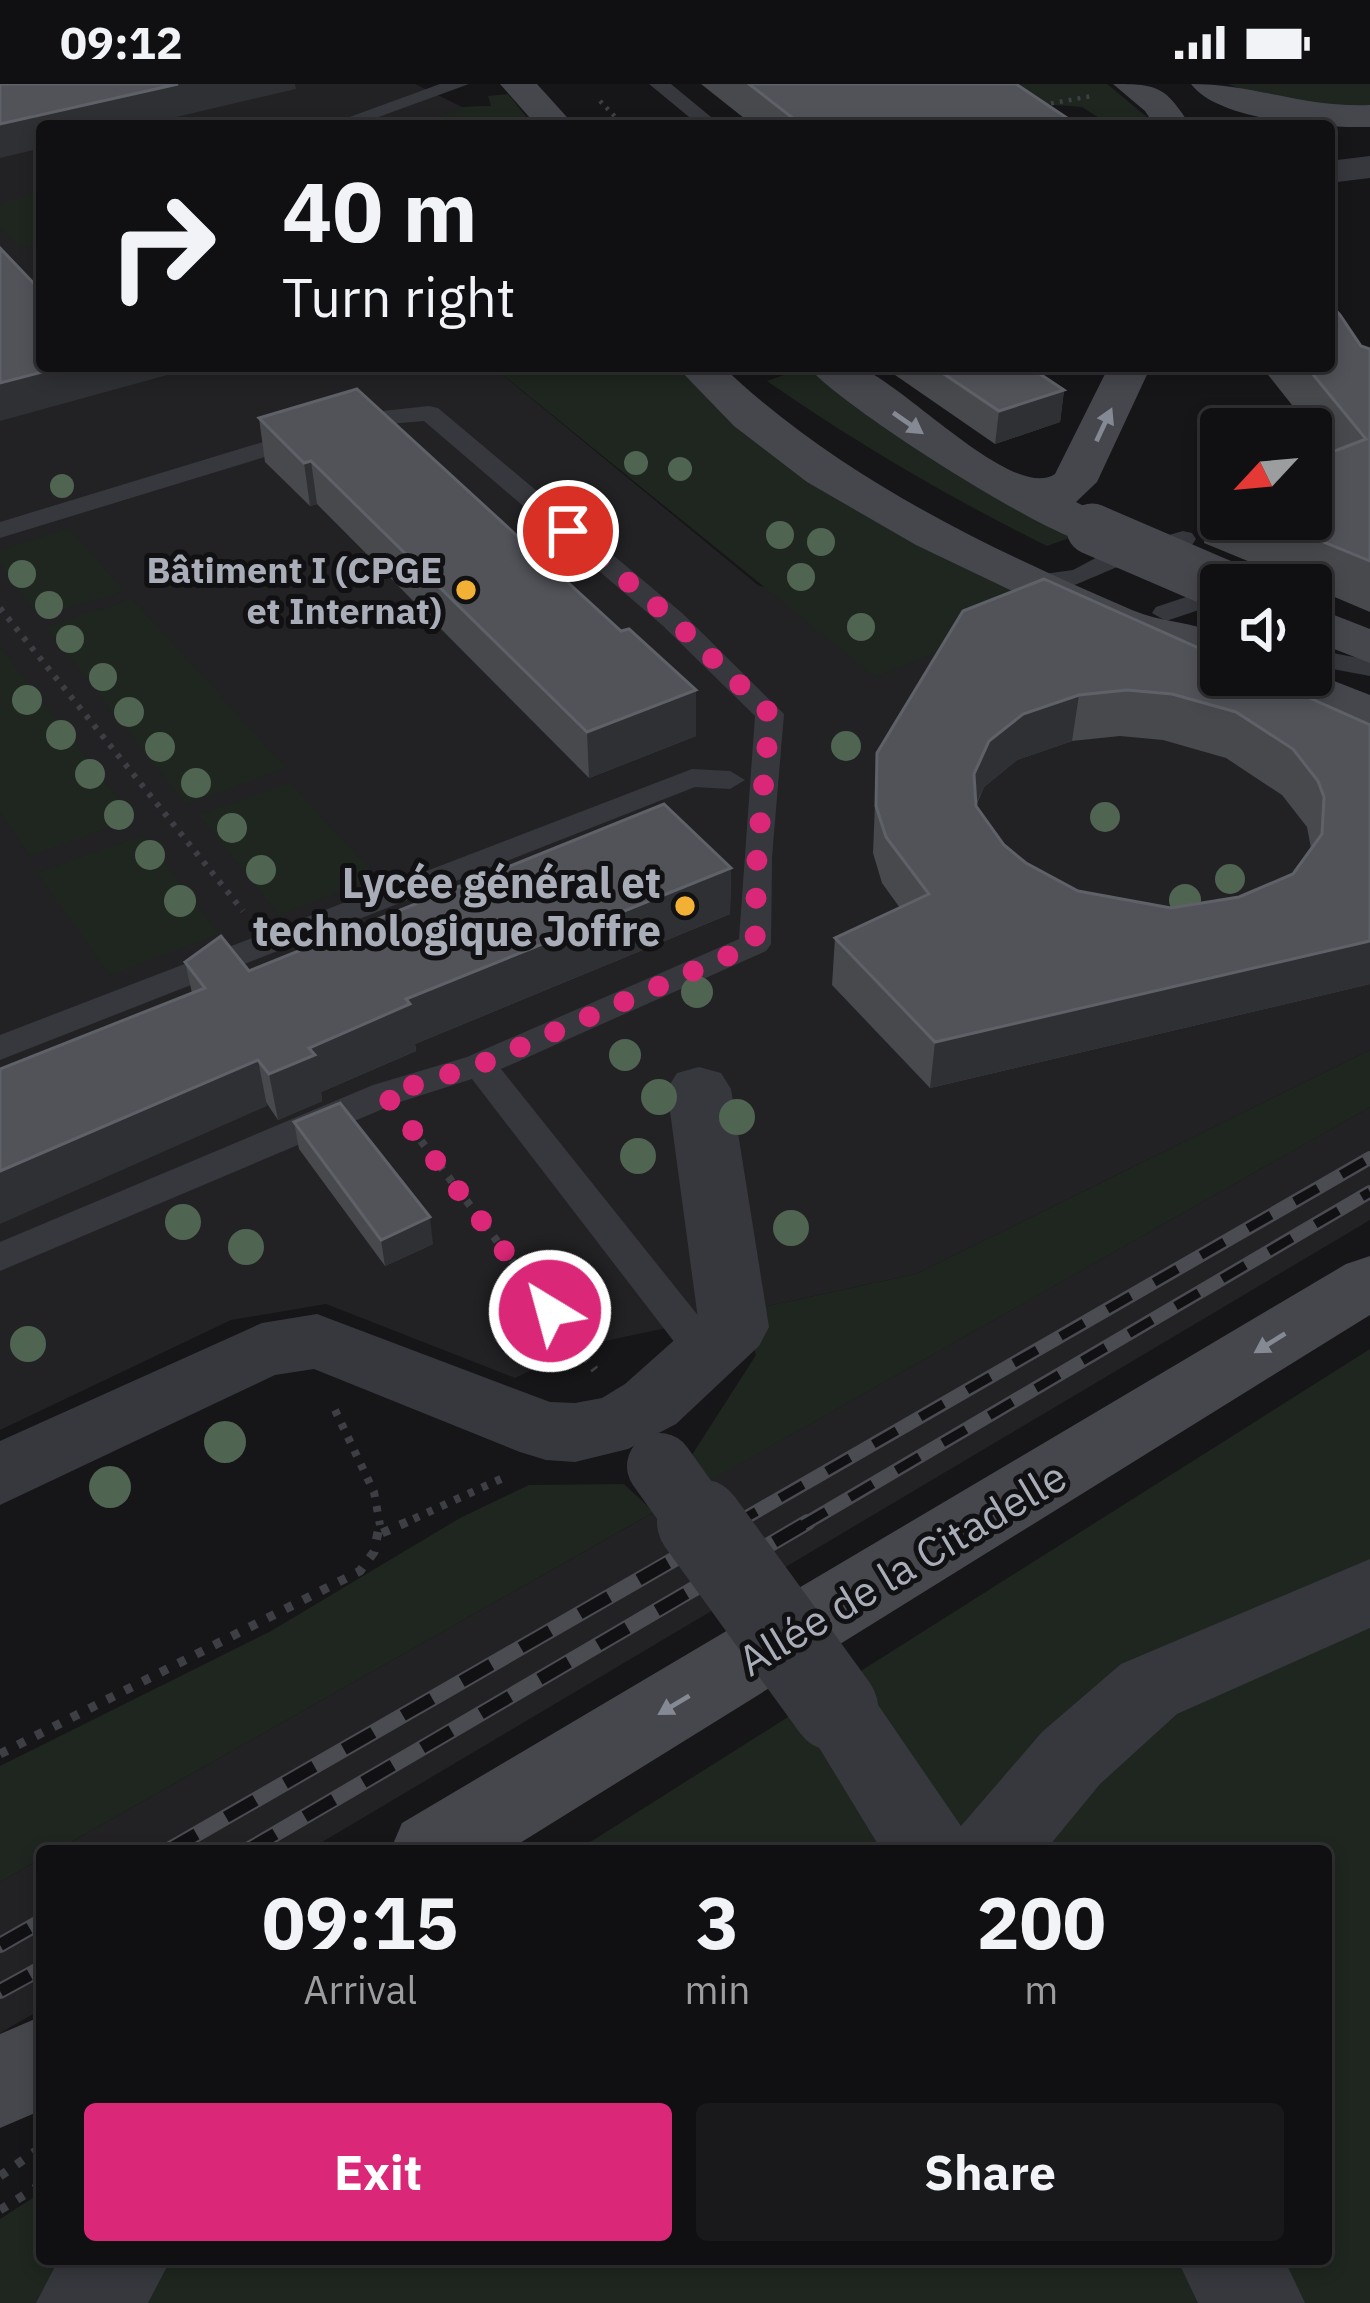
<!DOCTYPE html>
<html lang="en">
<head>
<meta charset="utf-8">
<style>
  :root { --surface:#101012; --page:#19191b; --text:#f1f3f6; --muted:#9c9d9f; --line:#303032; --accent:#db2777 }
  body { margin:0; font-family:"IBM Plex Sans",sans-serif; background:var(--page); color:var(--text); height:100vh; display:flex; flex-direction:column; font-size:45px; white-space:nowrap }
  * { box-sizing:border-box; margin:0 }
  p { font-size:39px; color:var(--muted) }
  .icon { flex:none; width:66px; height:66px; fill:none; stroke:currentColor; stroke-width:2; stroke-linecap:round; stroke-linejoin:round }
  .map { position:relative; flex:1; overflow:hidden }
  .panel { position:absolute; left:36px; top:1761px; width:1296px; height:420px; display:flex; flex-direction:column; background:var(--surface); border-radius:12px; box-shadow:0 6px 18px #0003,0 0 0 3px var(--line) }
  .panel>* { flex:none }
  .top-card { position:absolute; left:36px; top:36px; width:1299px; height:252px; border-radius:12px; box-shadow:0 6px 18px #0003,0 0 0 3px var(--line); background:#101012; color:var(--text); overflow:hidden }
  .needle { width:78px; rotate:244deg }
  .tools { position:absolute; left:1200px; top:324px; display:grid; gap:24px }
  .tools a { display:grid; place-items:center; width:132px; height:132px; border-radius:12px; background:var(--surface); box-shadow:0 6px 18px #0003,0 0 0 3px var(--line); font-size:60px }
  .pin { position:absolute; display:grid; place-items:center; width:102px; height:102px; color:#fff; margin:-51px; border:6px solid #fff; border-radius:50%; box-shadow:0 3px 12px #0007 }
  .me { position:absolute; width:132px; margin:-66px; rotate:323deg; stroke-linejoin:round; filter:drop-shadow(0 0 9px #0008) }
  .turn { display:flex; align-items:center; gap:42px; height:252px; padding:0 48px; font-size:54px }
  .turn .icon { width:156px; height:156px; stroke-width:2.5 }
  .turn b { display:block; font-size:84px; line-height:102px }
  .eta { display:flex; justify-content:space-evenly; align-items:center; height:204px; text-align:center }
  .eta b { font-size:72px; font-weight:700; line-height:84px }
  .cta { display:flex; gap:24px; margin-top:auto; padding:24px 48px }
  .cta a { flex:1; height:138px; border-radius:12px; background:var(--accent); color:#fff; font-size:48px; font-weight:700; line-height:138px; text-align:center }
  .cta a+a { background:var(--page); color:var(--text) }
  .status { display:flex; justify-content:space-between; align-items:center; height:84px; padding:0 60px; background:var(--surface); direction:ltr }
  .status svg { height:33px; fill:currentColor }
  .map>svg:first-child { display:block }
</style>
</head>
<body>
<div class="status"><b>09:12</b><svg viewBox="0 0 49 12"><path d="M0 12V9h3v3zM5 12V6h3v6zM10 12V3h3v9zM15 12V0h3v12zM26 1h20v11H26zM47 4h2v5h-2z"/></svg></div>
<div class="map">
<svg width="1370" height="2219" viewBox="0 0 1370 2219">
  <rect width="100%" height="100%" fill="#161618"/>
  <path fill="#222225" d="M0 0H415L462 23 492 22 504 42H42V282H492L759 502 1048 528 1370 678V966L916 1190 578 1263 515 1294 326 1220 231 1236 0 1346Z
    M1370 1023V1136L307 1767H55Z
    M42 1774V1925L0 1949V1798Z"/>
  <path fill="#1e261f" d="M1013 0H1107L1158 42H1112L1082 23 1042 20Z
    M1228 0H1370V23C1325 26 1270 17 1228 0Z
    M508 10 534 42H419L462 23 491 22 488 12Z
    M42 106V165L18 161 0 144V121Z
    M492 282H677L726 332 1057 521 875 593Z
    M810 282 1072 453 1047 462C950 414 856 359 767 297Z
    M69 444 124 507 39 533 0 479V466Z
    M132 515 286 684 186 720 46 543Z
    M0 563 133 734 30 772 0 727Z
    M290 699 377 793 279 831 199 731Z
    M143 751 219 850 110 891 37 789Z
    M1370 966V1023L706 1399 690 1374 756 1271 744 1227 916 1190Z
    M1370 1265V2219H0V2135L42 2108V2175H1326V1767H576Z
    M624 1400 654 1428 55 1767H42V1774L0 1798V1682L271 1547 460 1434 529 1401Z"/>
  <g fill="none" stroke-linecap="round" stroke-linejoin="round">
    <path stroke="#3d3f44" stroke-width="4.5" stroke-dasharray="3 6" stroke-linecap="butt" d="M600 17 624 42
      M1042 21 1092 12
      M1298 339 1315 337"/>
    <path stroke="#3d3f44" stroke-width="6" stroke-dasharray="4.5 8" stroke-linecap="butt" d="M0 524 243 827"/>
    <path stroke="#3d3f44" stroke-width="8" stroke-dasharray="6 9" stroke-linecap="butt" d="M412 1045 595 1286
      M335 1326 374 1408 380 1441
      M400 1441 501 1395"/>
    <path stroke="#3d3f44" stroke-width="9" stroke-dasharray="8 12" stroke-linecap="butt" d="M382 1449 407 1438
      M0 1670 360 1487 374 1468 380 1438
      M0 2092 36 2067
      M0 2126 42 2100"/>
    <path fill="#37383d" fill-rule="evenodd" d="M440 0H469L354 42H325Z
      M649 0H671L722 42H700Z
      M246 36 264 38 267 42H236Z
      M429 322 438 324 682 529 784 630 772 773 771 860 766 867 501 985 720 1259 725 1270 720 1281 706 1285 692 1281 472 995 397 1019 0 1187V1158L373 1001 467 973 739 855 755 632 662 541 424 337 366 342 0 454V438L355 330Z
      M1183 447 1192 449 1196 455 1192 461C1167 470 1142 476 1118 483 1091 492 1043 523 1018 499L1022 493 1073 486 1105 469Z
      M1207 506 1217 508 1220 514 1217 520 1166 537 1152 529 1156 523Z
      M1311 565 1370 576V592L1311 581Z
      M692 685 730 687 745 696 730 705 695 703 0 976V951Z"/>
    <path fill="#37383d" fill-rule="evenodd" d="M1370 72V94L1329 99V77Z
      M699 983 721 989 731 1005 769 1243 759 1262 676 1340 628 1365 575 1378 546 1376 520 1368 314 1285 275 1291 0 1421V1357L262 1239 317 1230 550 1318 575 1319 602 1314 625 1300 698 1235 667 1005 677 989Z
      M1370 1475V1544L1177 1630 1100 1700 1045 1767H882L795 1624 807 1599 835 1588 863 1599 961 1742 1042 1648 1121 1580Z
      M59 2175H171L148 2219H36Z
      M1177 2175H1284L1305 2219H1198Z"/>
    <path fill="#45474d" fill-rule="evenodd" d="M500 0H537L575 42H537Z
      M1113 0C1160 0 1165 3 1191 42H1155L1145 27Z
      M1191 0C1253 0 1307 24 1370 21V43C1328 44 1219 38 1191 0Z
      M676 282H722C839 393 985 463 1132 526 1160 538 1192 538 1221 550V583L1171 565 1106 552 916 461 807 398 734 342Z
      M808 282C822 282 841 279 855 282 897 292 1012 419 1055 390L1109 282H1151L1097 398 1076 418 1109 435 1116 445 1109 455C1106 456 1094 459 1091 459 1052 457 831 316 808 282Z
      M1311 522 1370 545V579L1311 556Z
      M1311 588 1370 611V646L1256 602 1248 591Z
      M1370 1172V1231L507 1767H390L402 1739 1346 1180Z
      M42 1932V2026L0 2044V1950Z"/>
    <defs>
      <path id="rail-far1" d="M733 1441 1370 1074
        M803 1441 1370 1108"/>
      <path id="rail" d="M167 1767 739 1438
        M246 1767 808 1438
        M0 1861 42 1837
        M0 1907 42 1884"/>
    </defs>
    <use href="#rail-far1" stroke="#4a4c52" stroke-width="14"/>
    <use href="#rail" stroke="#4a4c52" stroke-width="16"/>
    <use href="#rail-far1" stroke="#111113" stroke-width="9" stroke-dasharray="27" stroke-linecap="butt"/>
    <use href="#rail" stroke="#111113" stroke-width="12" stroke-dasharray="34" stroke-linecap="butt"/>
    <path stroke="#37383d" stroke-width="66" d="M660 1382 702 1441"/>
    <path stroke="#37383d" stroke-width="86" d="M700 1438 835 1624"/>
    <path stroke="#45474d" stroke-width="51" d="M1092 445 1222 501"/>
  </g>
  <g fill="#506452">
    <circle cx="636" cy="379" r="12"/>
    <circle cx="680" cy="385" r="12"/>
    <circle cx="62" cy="402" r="12"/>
    <circle cx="780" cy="451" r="14"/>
    <circle cx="821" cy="458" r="14"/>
    <circle cx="22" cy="490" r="14"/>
    <circle cx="801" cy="493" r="14"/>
    <circle cx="49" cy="521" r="14"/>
    <circle cx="861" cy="543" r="14"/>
    <circle cx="70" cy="555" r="14"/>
    <circle cx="103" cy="593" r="14"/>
    <circle cx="27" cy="616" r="15"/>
    <circle cx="129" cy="628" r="15"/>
    <circle cx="61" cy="651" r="15"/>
    <circle cx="846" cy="662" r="15"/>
    <circle cx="160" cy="663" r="15"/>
    <circle cx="90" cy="690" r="15"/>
    <circle cx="196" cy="699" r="15"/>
    <circle cx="119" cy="731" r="15"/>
    <circle cx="1105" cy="733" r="15"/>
    <circle cx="232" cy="744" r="15"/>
    <circle cx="150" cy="771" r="15"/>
    <circle cx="261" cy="786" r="15"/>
    <circle cx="1230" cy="795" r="15"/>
    <circle cx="1185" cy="816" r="16"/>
    <circle cx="180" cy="817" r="16"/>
    <circle cx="697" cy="908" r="16"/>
    <circle cx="625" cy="971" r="16"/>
    <circle cx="659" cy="1013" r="18"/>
    <circle cx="737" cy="1033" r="18"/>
    <circle cx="638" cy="1072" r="18"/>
    <circle cx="183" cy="1138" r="18"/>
    <circle cx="791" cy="1144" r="18"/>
    <circle cx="246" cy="1163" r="18"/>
    <circle cx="28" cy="1260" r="18"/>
    <circle cx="225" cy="1358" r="21"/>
    <circle cx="110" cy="1403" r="21"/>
  </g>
  <path fill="#47494d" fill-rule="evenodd" d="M701 0H1016L1079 42H754Z
    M1361 262 1370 265V528L1311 503V501H1306L1204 459 1213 413 1221 410V435H1311L1330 369 1261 282H1329Z
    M882 282H1028L1064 306 1060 338 995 360Z
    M259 334 621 547 696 606V652L589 694 317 420 310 422 265 378Z
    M963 527 1370 641V900L930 1004 832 901 835 854 900 824 882 799 873 769 877 669ZM1120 652 1163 656 1226 674 1282 711 1307 743 1311 764 1293 790 1239 813 1171 824 1078 807 1026 779 1004 761 976 722 984 703 1017 676 1072 657Z
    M731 784 730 830 415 960 416 967 321 1008 322 1017 278 1036 192 909 185 878 249 887Z
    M294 1038 433 1160 385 1182 299 1065Z"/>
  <path fill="#2f3033" d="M178 0H295L296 5 138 42H42V64L0 74V40Z
    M65 282H200L0 337V299Z
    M1064 306 1060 338 995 360 999 327Z
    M311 377 317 420 310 422 304 379Z
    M696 606V652L589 694 587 648Z
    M1079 611 1072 657 1017 676 984 703 968 736 974 690 989 657 1023 630Z
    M731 784 730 830 415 960 416 967 321 1008 322 1017 278 1036 269 990 309 964 406 915Z
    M1370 857V900L930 1004 935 958Z
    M258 976 267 1022 0 1140V1087Z
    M430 1133 433 1160 385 1182 381 1156Z"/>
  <path fill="#525359" stroke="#5f6168" stroke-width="3" fill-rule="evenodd" d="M0 0H178L0 40Z
    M749 0H1016L1079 42H803Z
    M0 164 42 208V282H65L0 299Z
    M1329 219 1340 231 1361 262 1370 265V477L1267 435H1311V376L1366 355 1306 282H1329Z
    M932 282H1028L1064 306 999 327Z
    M357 305 621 547 629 545 696 606 587 648 311 377 304 379 259 334Z
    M1044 495 1221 574V591H1258L1370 641V857L935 958 835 854 929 810 886 753 876 722 877 669 963 527ZM1127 606 1172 610 1236 628 1293 665 1318 697 1324 713 1322 750 1293 790 1239 813 1171 824 1078 807 1026 779 1004 761 976 722 974 690 989 657 1023 630 1079 611Z
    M664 720 731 784 406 915 410 920 309 964 315 971 269 990 258 976 0 1087V985L205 904 185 878 221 852 249 887Z
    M340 1019 430 1133 381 1156 294 1038Z"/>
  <defs><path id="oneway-solid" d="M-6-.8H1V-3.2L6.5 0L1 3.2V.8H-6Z" transform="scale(3)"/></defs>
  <g fill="#858993">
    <use href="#oneway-solid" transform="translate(908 339) rotate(35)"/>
    <use href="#oneway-solid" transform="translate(1104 341) rotate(-65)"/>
    <use href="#oneway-solid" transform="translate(1270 1259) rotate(148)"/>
    <use href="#oneway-solid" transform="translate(674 1621) rotate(149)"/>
  </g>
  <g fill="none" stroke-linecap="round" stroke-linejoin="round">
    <path stroke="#db2777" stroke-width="21" stroke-dasharray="0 37.8" d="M550 1227 385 1010 479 981 755 860 757 773 770 630 672 535 568 447"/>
  </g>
  <g fill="#f2b134" stroke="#111113" stroke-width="4.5">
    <circle cx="466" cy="506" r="12"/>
    <circle cx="685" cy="822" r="12"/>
  </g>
  <g text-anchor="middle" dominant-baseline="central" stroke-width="10" stroke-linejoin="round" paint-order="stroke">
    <g font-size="36" font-weight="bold" fill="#a8adb8" stroke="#111113" text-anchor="end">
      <text x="442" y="485">Bâtiment I (CPGE<tspan x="442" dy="41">et Internat)</tspan></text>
    </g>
    <g font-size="42" font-weight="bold" fill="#a8adb8" stroke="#111113" text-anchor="end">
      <text x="661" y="798">Lycée général et<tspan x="661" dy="48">technologique Joffre</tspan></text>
    </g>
    <g font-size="42" fill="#a8adb8" stroke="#111113">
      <text transform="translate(902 1484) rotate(-31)">Allée de la Citadelle</text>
    </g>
  </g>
</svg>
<div class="tools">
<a><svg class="needle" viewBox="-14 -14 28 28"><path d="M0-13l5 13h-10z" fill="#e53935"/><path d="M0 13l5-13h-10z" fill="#9c9d9f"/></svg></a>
<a><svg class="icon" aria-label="sound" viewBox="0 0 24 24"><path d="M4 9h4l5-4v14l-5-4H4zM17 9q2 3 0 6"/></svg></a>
</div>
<div class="pin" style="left:568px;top:447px;background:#d93025"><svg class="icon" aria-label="arrive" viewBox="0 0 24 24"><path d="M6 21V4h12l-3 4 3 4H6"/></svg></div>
<svg class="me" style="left:550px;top:1227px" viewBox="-20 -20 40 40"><circle r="17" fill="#db2777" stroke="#fff" stroke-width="3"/><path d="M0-11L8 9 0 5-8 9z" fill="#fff"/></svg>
<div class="top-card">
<div class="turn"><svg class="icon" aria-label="right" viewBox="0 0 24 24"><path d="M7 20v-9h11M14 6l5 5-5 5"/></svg><div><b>40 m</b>Turn right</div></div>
</div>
<section class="panel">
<div class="eta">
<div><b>09:15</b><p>Arrival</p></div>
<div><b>3</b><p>min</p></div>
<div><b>200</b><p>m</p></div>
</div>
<div class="cta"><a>Exit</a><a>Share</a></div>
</section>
</div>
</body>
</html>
